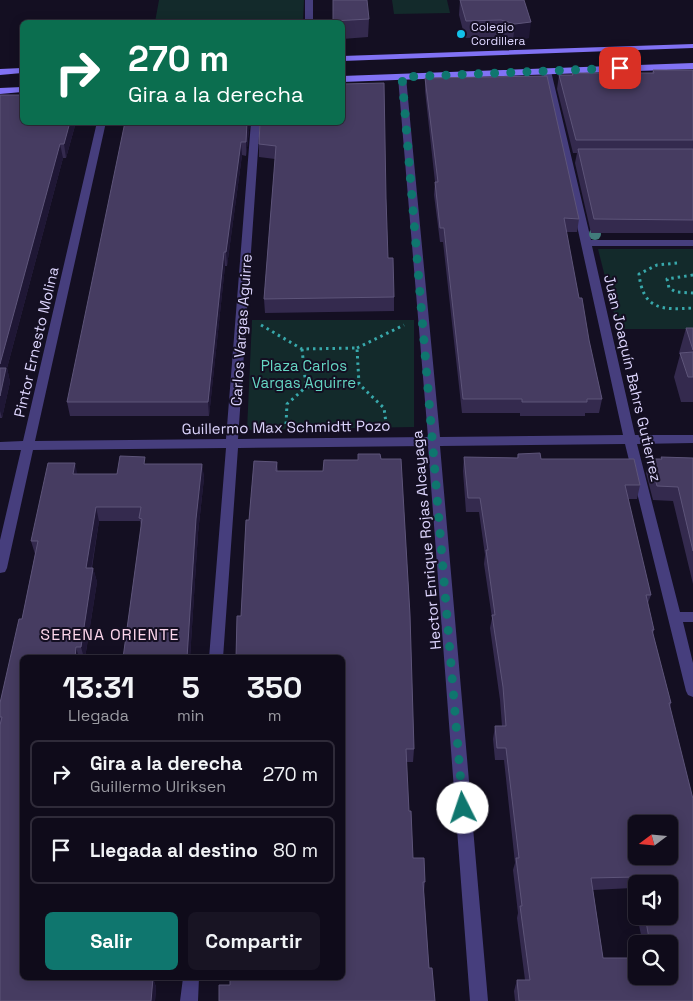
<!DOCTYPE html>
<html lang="es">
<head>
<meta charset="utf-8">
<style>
  :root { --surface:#0f0b1a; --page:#181423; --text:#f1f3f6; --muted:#9b9ba2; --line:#2f2b39; --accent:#0f766e }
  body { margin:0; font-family:"Space Grotesk",sans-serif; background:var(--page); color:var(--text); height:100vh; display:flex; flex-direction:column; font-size:19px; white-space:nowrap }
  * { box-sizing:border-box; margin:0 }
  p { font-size:16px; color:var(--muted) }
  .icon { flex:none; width:28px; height:28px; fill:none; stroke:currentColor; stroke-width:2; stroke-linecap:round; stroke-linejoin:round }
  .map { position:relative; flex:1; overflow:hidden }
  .details { position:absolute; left:20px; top:655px; width:325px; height:325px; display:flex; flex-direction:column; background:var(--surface); border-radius:8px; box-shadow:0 2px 12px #0003,0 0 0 1px var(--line) }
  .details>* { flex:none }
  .banner { position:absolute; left:20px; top:20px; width:325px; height:105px; border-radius:8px; box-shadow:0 2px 12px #0003,0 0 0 1px var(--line); background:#0b6e4f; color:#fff; overflow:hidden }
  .needle { width:32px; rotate:254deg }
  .tools { position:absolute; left:628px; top:815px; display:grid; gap:10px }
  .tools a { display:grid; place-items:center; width:50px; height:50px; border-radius:8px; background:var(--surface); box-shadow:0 2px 12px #0003,0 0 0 1px var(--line); font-size:25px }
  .pin { position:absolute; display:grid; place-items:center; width:42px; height:42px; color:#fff; margin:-21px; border-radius:10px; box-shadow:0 2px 8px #0006 }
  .me { position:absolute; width:55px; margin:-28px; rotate:356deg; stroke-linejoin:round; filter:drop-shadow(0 0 4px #0008) }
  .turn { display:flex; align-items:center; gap:18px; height:105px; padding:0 25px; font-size:22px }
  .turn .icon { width:65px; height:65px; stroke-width:2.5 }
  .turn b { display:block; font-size:35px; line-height:42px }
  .eta { display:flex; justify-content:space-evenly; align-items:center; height:85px; text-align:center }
  .eta b { font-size:30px; font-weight:700; line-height:35px }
  .primary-button { display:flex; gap:10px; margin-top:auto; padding:10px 25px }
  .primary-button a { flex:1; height:58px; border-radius:8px; background:var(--accent); color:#fff; font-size:20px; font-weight:700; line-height:58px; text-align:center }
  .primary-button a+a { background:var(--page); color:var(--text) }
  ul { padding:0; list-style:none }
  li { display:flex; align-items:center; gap:15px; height:68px; margin:0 10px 8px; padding:0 15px; border:2px solid var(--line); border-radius:8px }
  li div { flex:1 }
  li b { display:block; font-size:19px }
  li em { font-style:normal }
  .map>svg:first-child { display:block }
</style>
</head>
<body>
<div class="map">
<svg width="693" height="1001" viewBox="0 0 693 1001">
  <rect width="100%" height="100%" fill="#140f22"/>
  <path fill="#132a2b" d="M159 0H304L303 22H155Z
    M392 0H447L450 13 394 14Z
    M598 249H693V329H618Z
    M252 320H414V427L247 430Z"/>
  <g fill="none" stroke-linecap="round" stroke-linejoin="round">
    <path stroke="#38a8ab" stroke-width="3" stroke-dasharray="2.5 4" stroke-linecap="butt" d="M677 263 657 265 639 274C643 310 662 310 693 308
      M693 275 667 279 669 288 676 292 693 293
      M261 325 302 349 357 348 359 384 384 408 386 423
      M357 348 404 325
      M302 349 306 387 359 384
      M286 424 287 404 306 387"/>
    <path fill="#463e7d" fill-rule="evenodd" d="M305 0H313V22H305Z
      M544 69 551 71 591 240H693V246H592L635 435H693V443L637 444 680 612H693V622H683L693 663V697L688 695 686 691 625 444 440 446 488 1001H470L428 446 238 448 223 658H209L226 448 33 450 7 568 5 572 0 573V540L21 450H0V442L23 441 97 122H106L35 441 226 439 251 122H260L238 439 428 437 398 77 402 74 406 77 440 437 623 435 543 71Z
      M183 978H199L198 1001H180Z"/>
    <path fill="#8172f4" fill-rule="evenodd" d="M693 44V48L342 61V56Z
      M693 63V69L342 82V76Z
      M22 68V73L0 75V69Z
      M22 87V92L0 94V88Z"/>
  </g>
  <circle fill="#417c7b" cx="595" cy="234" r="6"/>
  <path fill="#342a4e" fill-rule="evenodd" d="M333 0 369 19 368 37 342 39V22H333Z
    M460 0H524L529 38 513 40 500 37 465 38 459 15Z
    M653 70H693V233H591L575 163 577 153H573L557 89 559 75H572V73H652Z
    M425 78 579 219 577 232H566L579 298 602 399 599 413H585V416H520V413H462L443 242H440L434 195 435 182 425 91Z
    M0 95 76 122 66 158H63L7 368 10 382 2 418H0Z
    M250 122 246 156 242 155 227 266H225L209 416H70L67 402Z
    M260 122 386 198 388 258 394 297V311L265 313 264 299 275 159 259 157V144Z
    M686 328H693V402H681L674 377 680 355 679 353Z
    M358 454H380L381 459H401L410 615 414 749 413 762H406L409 811H411L413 858H424L425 882 424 892 429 968H432L435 1001H219V985H230V978H342V658H236L237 616H241L246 520H249L254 461 277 462 278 471H323L324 460H358Z
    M518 454 640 485 637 499H628L651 595 648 603 654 630 653 634 671 703 670 708 693 1001H515L514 991 517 980H525L517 918 518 913 513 870 515 863 504 760H495L493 739 495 726H502L500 700 490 628 492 618 484 564 485 555 479 512H466L463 471 464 457 517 458ZM636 884H669V916H637L643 944H669L636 976 603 958 593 890 632 888 636 911Z
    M661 457 693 458V584L673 501 653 500 646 473 650 459H661Z
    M146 464H202L204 478 198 533 190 658H123L141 527 140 521H99L92 568H93L97 582 85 658H22V978H153L156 987 155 1001H0V703L22 619 35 554 31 541 77 474H117Z"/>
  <path fill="#1f1735" d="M531 22 529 38 513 40 515 24Z
    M70 122H76L66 158 64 144Z
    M247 122H250L246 156V142Z
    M241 142 242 155 227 266 226 252Z
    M60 144 63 158 7 368 10 382 2 418 0 411V364Z
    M224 252 225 266 209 416 208 402Z
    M75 463 78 477 73 474Z
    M202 464 204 478 198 533 190 658H187L196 519Z
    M96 507 99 521 89 582 86 568Z
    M93 568 97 582 85 658H84L81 647Z
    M76 647 79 658H75Z
    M153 978 156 987 155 1001H151Z"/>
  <path fill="#463c61" stroke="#5d5479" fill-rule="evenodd" d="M333 0H367L369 19 333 21Z
    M460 0H524L531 22 515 24 501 20 466 21Z
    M653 70H693V140H576L559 75H573L572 73H654Z
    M547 76 579 219 564 218 579 298H582L589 340 602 399H587V402H522V399H463L444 228H440L435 182H438L425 78Z
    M384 83 386 198 388 258H393L394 297 264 299 276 146 259 144 260 122H342V84Z
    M0 95H22V122H70L64 144H60L0 364Z
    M125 122H247L246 142H241L226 252H224L208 402H67Z
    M578 149H693V220L594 219Z
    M686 328H693V350Z
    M693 352V377H688L680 353Z
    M0 368H6L0 396Z
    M540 453 541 459H634L640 485H625L651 595H646L654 630H652L671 703H669L693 799V1001H519L517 980H530L520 906H522L516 858H519L506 748H497L495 726H506L503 687 492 615H495L486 550H488L480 498H468L464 457 518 458V454ZM636 824H669V856H636ZM636 877 638 884H669V916H645L650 944H669V976H636V958H603L591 878Z
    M358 454H380L381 459H401L410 615 414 749H406L409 811H411L413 858H424L425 882H423L429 968H432L435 1001H219V985H230V978H342V658H236L237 616H241L246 520H249L254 461 277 462 276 471H323L324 460H358Z
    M120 456 145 457 144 464H202L196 519 187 658H123L142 519 139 518 141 507H96L86 568H93L81 647H76L75 658H22V978H153L151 1001H0V725L2 717H0V703L19 619H22L38 541H31L48 463H75L73 474H117Z
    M661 457 693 458V551L678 487 657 486 650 459H662Z"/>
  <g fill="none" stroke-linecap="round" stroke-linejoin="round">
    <path stroke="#0f766e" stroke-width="9" stroke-dasharray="0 16.2" d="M463 808 402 77 620 68"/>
  </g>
  <circle fill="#12c1e9" stroke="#140f22" stroke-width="2" cx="461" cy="34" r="5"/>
  <g text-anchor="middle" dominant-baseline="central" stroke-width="4" stroke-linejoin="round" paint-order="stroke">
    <g font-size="12" fill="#dcd4fc" stroke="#140f22" text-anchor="start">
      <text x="471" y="27">Colegio<tspan x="471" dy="14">Cordillera</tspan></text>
    </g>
    <g font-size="15" fill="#dcd4fc" stroke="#140f22">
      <text transform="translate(241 330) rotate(-86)">Carlos Vargas Aguirre</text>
      <text transform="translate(36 342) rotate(-77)">Pintor Ernesto Molina</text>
      <text transform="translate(633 378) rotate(77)">Juan Joaquín Bahrs Gutierrez</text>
      <text transform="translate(286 427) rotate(-1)">Guillermo Max Schmidtt Pozo</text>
      <text transform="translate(426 540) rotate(-95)">Hector Enrique Rojas Alcayaga</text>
    </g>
    <g font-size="15" fill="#65d6c3" stroke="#140f22">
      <text x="304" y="365">Plaza Carlos<tspan x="304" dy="17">Vargas Aguirre</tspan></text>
    </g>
    <g font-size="16" letter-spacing="1" fill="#fcd5eb" stroke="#140f22">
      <text x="110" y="634">SERENA ORIENTE</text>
    </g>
  </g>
</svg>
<div class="tools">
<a><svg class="needle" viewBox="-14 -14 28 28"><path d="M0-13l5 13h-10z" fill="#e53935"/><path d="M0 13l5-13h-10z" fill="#9b9ba2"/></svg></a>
<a><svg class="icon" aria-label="sound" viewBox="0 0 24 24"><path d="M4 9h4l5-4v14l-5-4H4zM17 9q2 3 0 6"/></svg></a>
<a><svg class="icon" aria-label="search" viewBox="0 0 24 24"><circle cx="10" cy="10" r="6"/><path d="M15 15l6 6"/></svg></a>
</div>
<div class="pin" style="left:620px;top:68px;background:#d93025"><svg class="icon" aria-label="arrive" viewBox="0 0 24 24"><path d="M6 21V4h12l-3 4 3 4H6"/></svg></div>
<svg class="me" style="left:463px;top:808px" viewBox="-20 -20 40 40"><circle r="19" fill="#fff"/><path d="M0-13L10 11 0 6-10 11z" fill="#0f766e"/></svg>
<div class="banner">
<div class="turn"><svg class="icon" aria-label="right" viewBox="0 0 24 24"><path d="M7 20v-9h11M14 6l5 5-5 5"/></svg><div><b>270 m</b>Gira a la derecha</div></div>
</div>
<section class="details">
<div class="eta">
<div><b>13:31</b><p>Llegada</p></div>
<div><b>5</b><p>min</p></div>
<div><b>350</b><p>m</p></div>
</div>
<ul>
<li><svg class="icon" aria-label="right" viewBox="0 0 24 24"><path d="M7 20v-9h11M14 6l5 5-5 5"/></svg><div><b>Gira a la derecha</b><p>Guillermo Ulriksen</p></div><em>270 m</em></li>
<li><svg class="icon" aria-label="arrive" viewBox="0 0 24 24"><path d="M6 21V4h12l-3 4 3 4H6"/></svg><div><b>Llegada al destino</b></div><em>80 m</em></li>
</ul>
<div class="primary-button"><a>Salir</a><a>Compartir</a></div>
</section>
</div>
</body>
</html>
